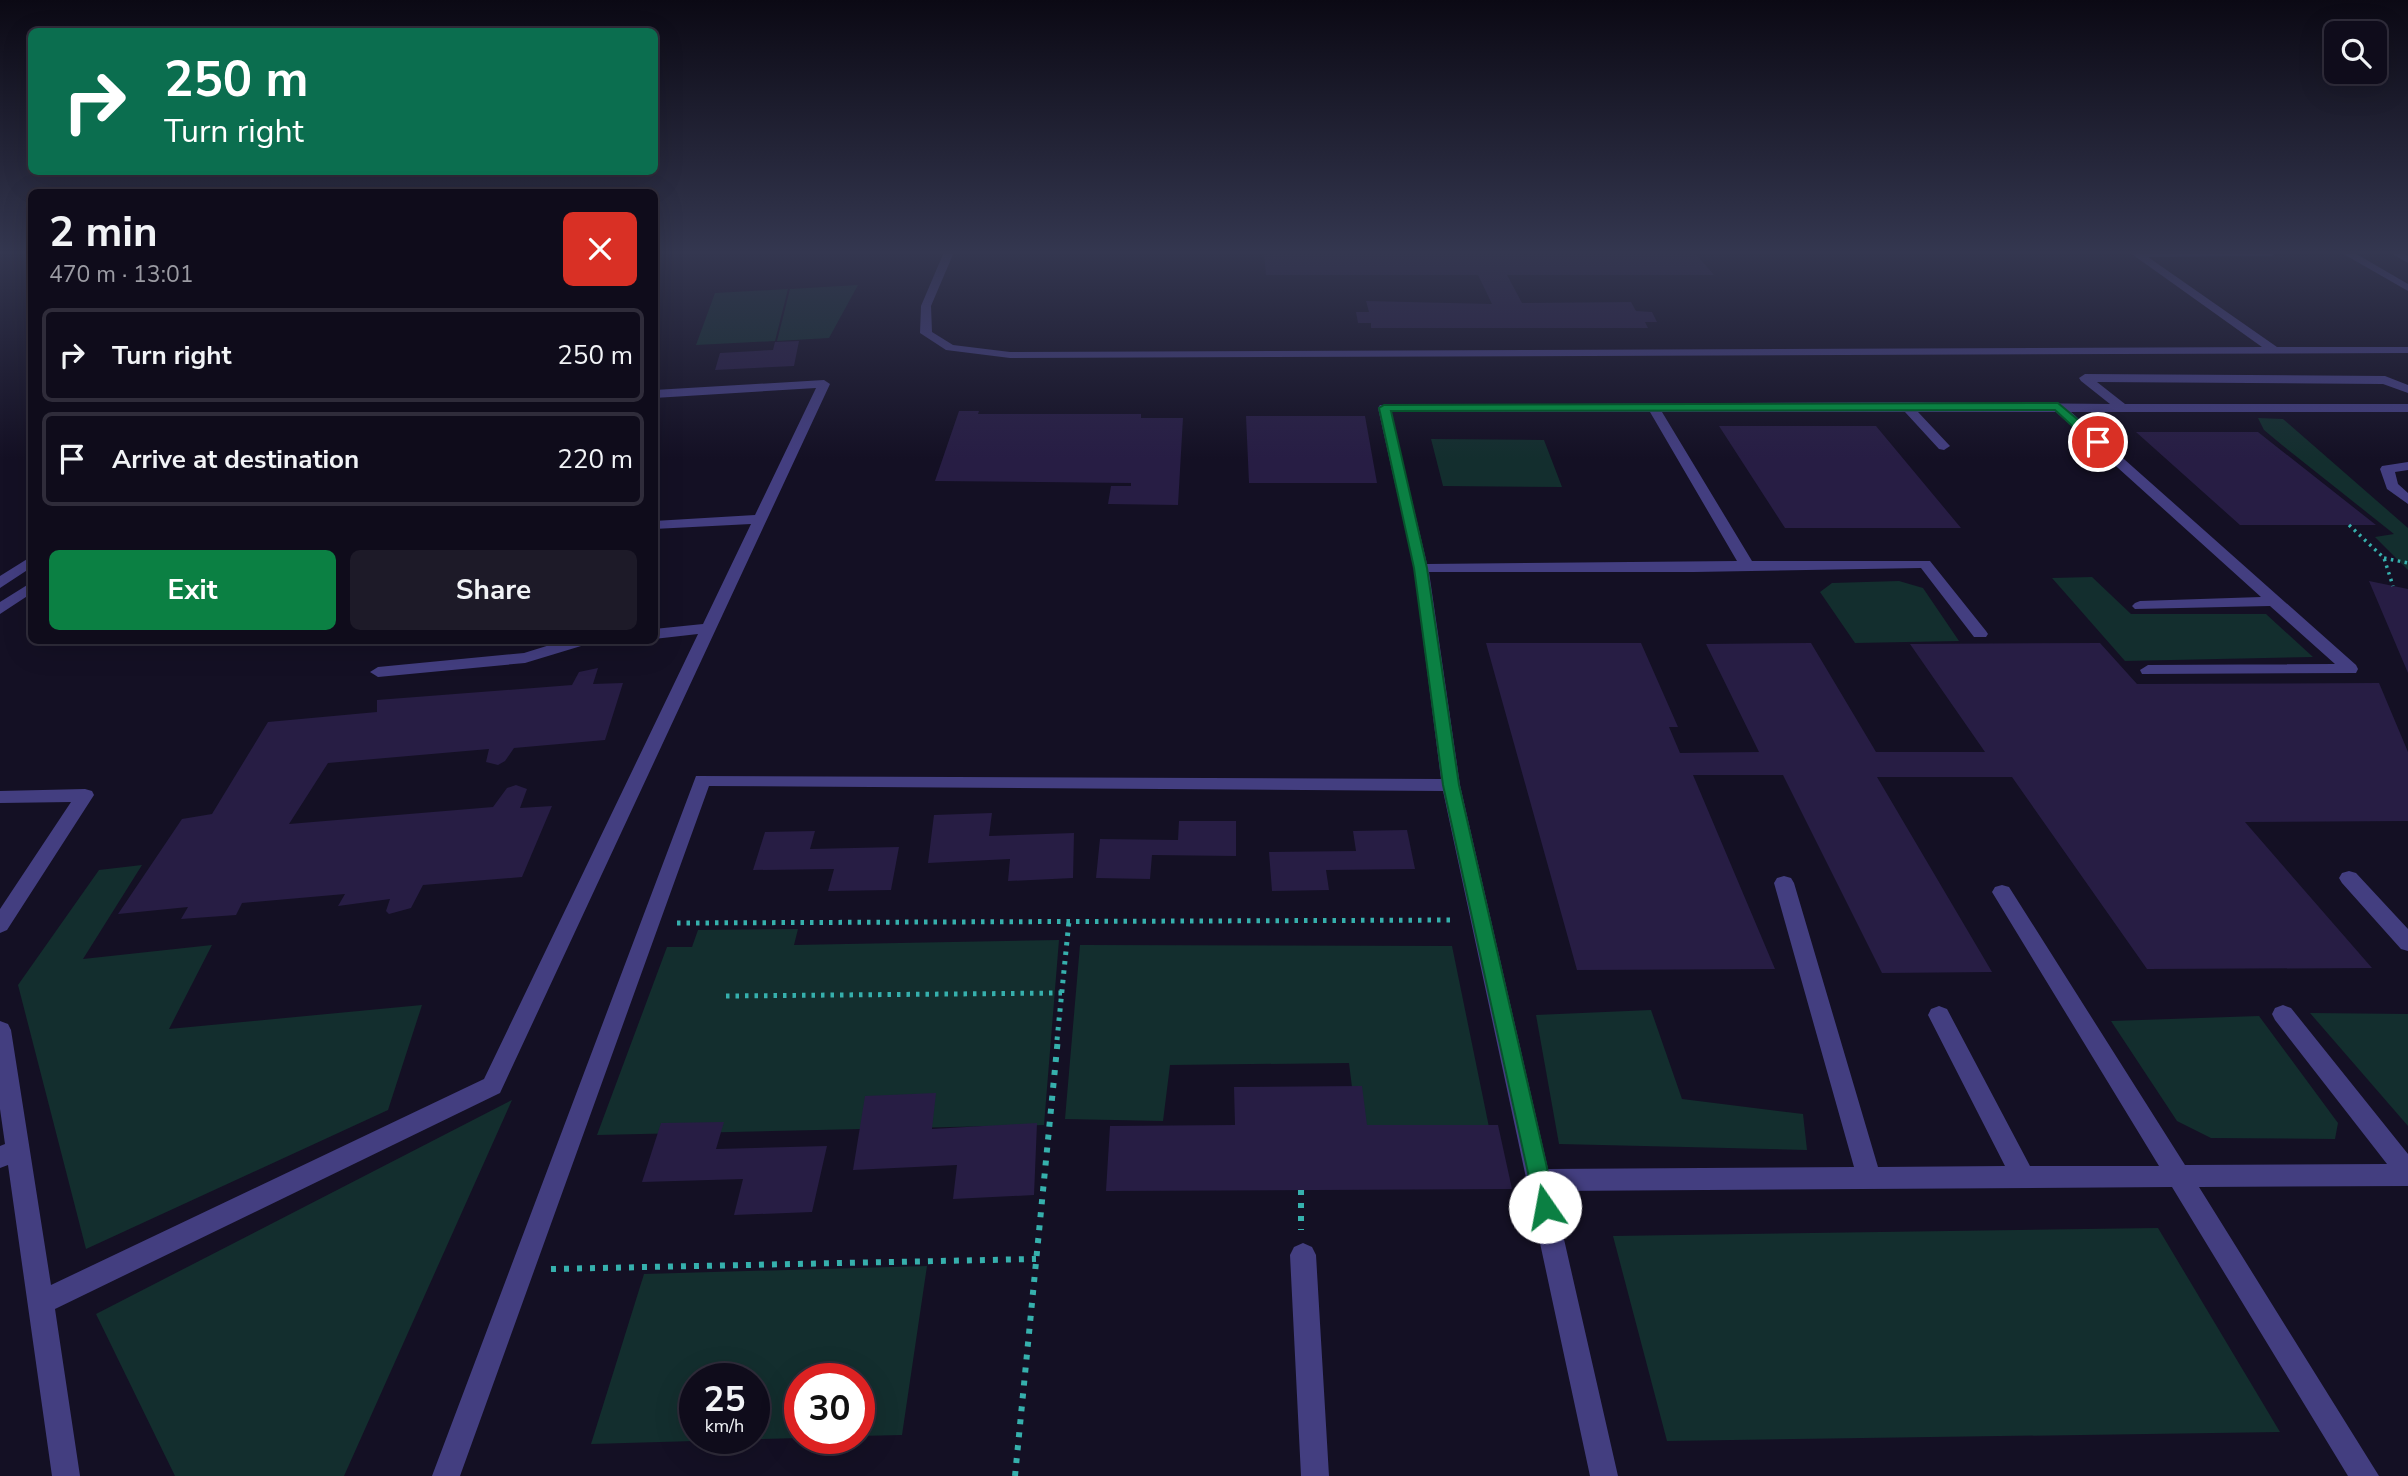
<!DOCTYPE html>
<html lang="en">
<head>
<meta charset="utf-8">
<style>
  :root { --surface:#0f0c1b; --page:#1d1a28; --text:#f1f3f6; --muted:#9b9ba3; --line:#2f2c3a; --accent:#0b8043 }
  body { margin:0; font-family:"Nunito Sans",sans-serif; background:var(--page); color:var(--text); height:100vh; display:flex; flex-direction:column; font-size:26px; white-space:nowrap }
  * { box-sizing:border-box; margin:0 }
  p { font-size:23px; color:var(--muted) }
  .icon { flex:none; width:38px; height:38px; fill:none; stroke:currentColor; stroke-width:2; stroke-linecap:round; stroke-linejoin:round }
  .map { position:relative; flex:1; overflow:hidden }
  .details { position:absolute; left:28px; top:189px; width:630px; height:455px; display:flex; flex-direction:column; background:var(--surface); border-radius:10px; box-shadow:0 7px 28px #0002,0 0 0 2px var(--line) }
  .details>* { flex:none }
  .banner { position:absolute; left:28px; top:28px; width:630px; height:147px; border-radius:10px; box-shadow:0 7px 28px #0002,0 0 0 2px var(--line); background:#0b6e4f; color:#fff; overflow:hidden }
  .tools { position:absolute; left:2324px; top:21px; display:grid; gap:14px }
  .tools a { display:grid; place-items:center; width:63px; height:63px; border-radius:10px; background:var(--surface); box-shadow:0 7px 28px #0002,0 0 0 2px var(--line); font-size:35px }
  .speed { position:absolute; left:679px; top:1363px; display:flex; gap:14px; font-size:35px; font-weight:700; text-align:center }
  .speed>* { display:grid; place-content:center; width:91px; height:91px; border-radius:50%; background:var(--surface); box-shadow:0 7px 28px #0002,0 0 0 2px var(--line); line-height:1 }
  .speed small { font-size:18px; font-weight:400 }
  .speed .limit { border:10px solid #d22; background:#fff; color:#111 }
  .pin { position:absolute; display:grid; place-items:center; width:60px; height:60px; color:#fff; margin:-30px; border:4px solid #fff; border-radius:50%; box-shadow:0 2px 7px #0007 }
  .me { position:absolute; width:77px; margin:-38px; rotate:348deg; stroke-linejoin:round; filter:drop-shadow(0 0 5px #0008) }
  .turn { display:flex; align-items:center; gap:24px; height:147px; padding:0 21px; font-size:32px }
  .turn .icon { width:91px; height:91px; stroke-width:2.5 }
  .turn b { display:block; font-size:49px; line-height:60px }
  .round { display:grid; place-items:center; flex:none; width:74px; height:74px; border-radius:10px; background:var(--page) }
  .head { display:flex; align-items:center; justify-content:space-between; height:119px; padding:0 21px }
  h1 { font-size:42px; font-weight:700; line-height:52px }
  .primary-button { display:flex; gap:14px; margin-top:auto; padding:14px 21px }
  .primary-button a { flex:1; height:80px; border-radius:10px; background:var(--accent); color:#fff; font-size:28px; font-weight:700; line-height:80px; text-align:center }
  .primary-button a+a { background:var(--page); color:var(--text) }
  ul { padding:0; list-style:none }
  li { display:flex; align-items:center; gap:21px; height:94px; margin:0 14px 10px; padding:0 7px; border:4px solid var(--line); border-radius:10px }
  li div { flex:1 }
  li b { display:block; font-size:26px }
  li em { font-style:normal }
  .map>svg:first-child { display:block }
</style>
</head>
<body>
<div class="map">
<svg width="2408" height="1476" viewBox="0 0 2408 1476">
  <rect width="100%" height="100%" fill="#141024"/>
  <path fill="#132e2e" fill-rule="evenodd" d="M858 285 829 338 777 341 790 289Z
    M788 289 775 341 696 345 715 293Z
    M2258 418 2283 419 2408 528V585V570L2375 537 2394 534 2282 445 2264 430Z
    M1431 439 1544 440 1562 487 1443 486Z
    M2092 577 2131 614H2266L2313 657 2125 661 2052 578Z
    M1899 581 1923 588 1959 641 1855 643 1820 592 1832 583Z
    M142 865 83 959 212 945 169 1029 422 1005 388 1110 86 1249 18 985 99 870Z
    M798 929 794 945 1059 940 1044 1125 597 1135 667 947H692L698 930Z
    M1080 945 1452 946 1490 1132 1358 1135 1349 1063 1170 1065 1163 1121 1065 1119Z
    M1651 1010 1682 1099 1803 1114 1807 1150 1559 1144 1536 1015Z
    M2310 1013 2408 1014V1126Z
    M2259 1016 2338 1123 2335 1139 2211 1138 2177 1121 2111 1021Z
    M512 1100 344 1476H175L96 1314Z
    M2158 1228 2280 1432 1667 1441 1613 1236Z
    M927 1266 902 1435 859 1436V1379H800V1438L591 1444 644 1274ZM695 1379H754V1438H695Z"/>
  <path fill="#271d44" d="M1264 252H1694L1714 275H1507L1522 303 1631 302 1636 311 1652 312 1657 322H1645L1648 328H1371V323H1358L1356 312H1369L1366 301 1492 304 1478 275H1266Z
    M799 341 794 366 715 370 720 353 773 350 775 342Z
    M959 411H979L978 414H1141V418H1183L1178 505 1108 504 1111 486H1131V483L935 481Z
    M1246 416H1365L1377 483H1249Z
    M1719 426H1876L1961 528H1785Z
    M2136 432H2258L2376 525H2240Z
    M2369 581 2408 589V673Z
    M1486 643H1641L1678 727H1669L1680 753 1759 752 1706 644 1811 643 1876 752H1985L1910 644 2100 643 2137 684 2379 683 2408 752V821L2245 822 2372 968 2147 969 2012 777H1877L1992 972 1882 973 1783 775H1693L1775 969 1577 970Z
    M598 668 593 684 623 683 605 740 514 748 505 761 498 765 486 762 489 749 328 763 289 824 493 807 507 788 516 785 527 789 520 808 552 806 522 877 423 885 411 908 389 914 386 911 390 899 338 906 345 894 242 903 236 915 181 919 188 907 118 914 182 819 212 814 268 722 377 712V700L572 685 579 672Z
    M992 813 989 836 1074 833 1073 878 1008 881 1010 859 928 863 934 815Z
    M1179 821H1236V856L1152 855 1150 879 1096 878 1100 839 1178 840Z
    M1407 830 1415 869 1326 870 1329 890 1272 891 1269 852 1356 851 1353 831Z
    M815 831 810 849 899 847 891 890 828 891 834 869 753 870 765 832Z
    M1362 1086 1367 1125H1498L1512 1189 1106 1191 1110 1126 1235 1125 1234 1087Z
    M936 1093 932 1129 1037 1123 1034 1195 953 1199 957 1165 853 1170 865 1096Z
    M724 1122 716 1149 827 1146 812 1212 734 1215 743 1179 642 1182 661 1123Z"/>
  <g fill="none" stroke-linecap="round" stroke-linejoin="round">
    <path stroke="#36b0ad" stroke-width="3.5" stroke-dasharray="2.5 4.5" stroke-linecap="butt" d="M2349 525 2384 558 2393 586
      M2384 558 2408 563"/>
    <path stroke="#36b0ad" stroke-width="5" stroke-dasharray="3.5 6" stroke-linecap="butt" d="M677 923 1456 920
      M726 996 1062 993
      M1057 1040 1069 921"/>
    <path stroke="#36b0ad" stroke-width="6" stroke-dasharray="5 8" stroke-linecap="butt" d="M1301 1190V1230
      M551 1269 1036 1259
      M1015 1476 1058 1038"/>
    <path fill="#433e80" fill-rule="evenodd" d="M944 252H954L931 306 932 332 953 345 1010 352 2262 347 2129 252H2277L2272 256 2148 257 2277 347H2408V353L1010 358 946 350 920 333 921 306Z
      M2340 252H2353L2408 284V291Z
      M2389 252H2402L2408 256V263Z
      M2085 374 2385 376 2408 385V393L2383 384 2097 382 2125 404H2408V412H2071L2356 665 2358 669 2356 673 2142 674 2140 670 2148 665 2335 664 2270 606 2135 609 2132 606 2135 603 2140 601 2261 597 2056 412H1918L1950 446 1944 450 1939 449 1905 412H1662L1752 561H1930L1986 631 1988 634 1986 637H1974L1921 568 1694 572H1429L1460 785 1548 1169 1854 1167 1774 883 1777 878 1784 876 1791 878 1794 883 1878 1167 2005 1166 1928 1015 1931 1009 1939 1006 1947 1009 2030 1166H2159L1992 892 1995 887 2002 885 2009 887 2185 1165 2387 1164 2275 1020 2272 1014 2275 1008 2283 1005 2291 1008 2408 1154V1186L2199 1187 2379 1476H2348L2172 1187 1553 1191 1618 1476H1590L1443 791 709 786 460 1476H432L696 776 1441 779 1414 568 1378 408 1380 405 1906 402 2110 404 2081 381 2079 378ZM1391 412H1650L1737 561 1427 564Z
      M824 380 830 384 500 1093 55 1309 80 1476H52L8 1165 0 1168V1146L5 1144 0 1109V1021L8 1024 11 1030 51 1285 484 1079 698 634 654 639V629L703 624 751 524 654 529V521L755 515 816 388 654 398V390Z
      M2408 462V470L2395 472 2398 484 2408 493V504L2387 489 2380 469 2382 466Z
      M32 556V567L0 588V576Z
      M32 582V593L0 614V602Z
      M566 640H593L591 643 525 663 378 677 370 672 378 667 524 653Z
      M85 789 92 791 94 795 7 930 0 933V909L71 802 0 803V791Z
      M2349 871 2356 873 2408 929V951L2401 949 2342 883 2339 878 2342 873Z
      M1303 1243 1312 1247 1316 1255 1329 1476H1301L1290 1255 1294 1247Z"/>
  </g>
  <linearGradient id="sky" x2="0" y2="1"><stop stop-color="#0b0914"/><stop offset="0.55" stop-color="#343750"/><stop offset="1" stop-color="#343750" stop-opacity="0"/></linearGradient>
  <rect width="2408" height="459" fill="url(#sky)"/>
  <path fill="#0b8043" stroke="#07532c" stroke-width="2" d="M2058 403 2102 440V445H2093L2055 410 1391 411 1427 568 1459 785 1556 1207 1553 1214 1545 1217 1537 1214 1443 785 1414 568 1379 408 1384 405Z"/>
</svg>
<div class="tools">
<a><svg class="icon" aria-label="search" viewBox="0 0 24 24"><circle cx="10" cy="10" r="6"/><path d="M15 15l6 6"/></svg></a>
</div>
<div class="speed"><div>25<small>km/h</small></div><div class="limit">30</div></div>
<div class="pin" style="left:2098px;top:442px;background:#d93025"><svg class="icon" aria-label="arrive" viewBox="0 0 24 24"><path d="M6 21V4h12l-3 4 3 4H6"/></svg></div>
<svg class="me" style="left:1545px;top:1207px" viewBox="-20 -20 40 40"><circle r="19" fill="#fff"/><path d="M0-13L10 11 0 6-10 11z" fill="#0b8043"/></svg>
<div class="banner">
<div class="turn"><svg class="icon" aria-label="right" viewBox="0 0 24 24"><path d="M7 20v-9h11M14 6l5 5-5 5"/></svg><div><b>250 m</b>Turn right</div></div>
</div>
<section class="details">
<div class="head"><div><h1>2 min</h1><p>470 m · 13:01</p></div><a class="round" style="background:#d93025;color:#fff"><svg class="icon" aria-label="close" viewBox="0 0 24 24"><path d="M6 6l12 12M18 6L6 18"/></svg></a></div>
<ul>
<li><svg class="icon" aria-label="right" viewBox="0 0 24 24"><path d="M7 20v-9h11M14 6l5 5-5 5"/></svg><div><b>Turn right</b></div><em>250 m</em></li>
<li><svg class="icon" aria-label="arrive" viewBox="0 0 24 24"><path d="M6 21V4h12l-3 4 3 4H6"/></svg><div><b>Arrive at destination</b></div><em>220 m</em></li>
</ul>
<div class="primary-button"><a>Exit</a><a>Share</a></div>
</section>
</div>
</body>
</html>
